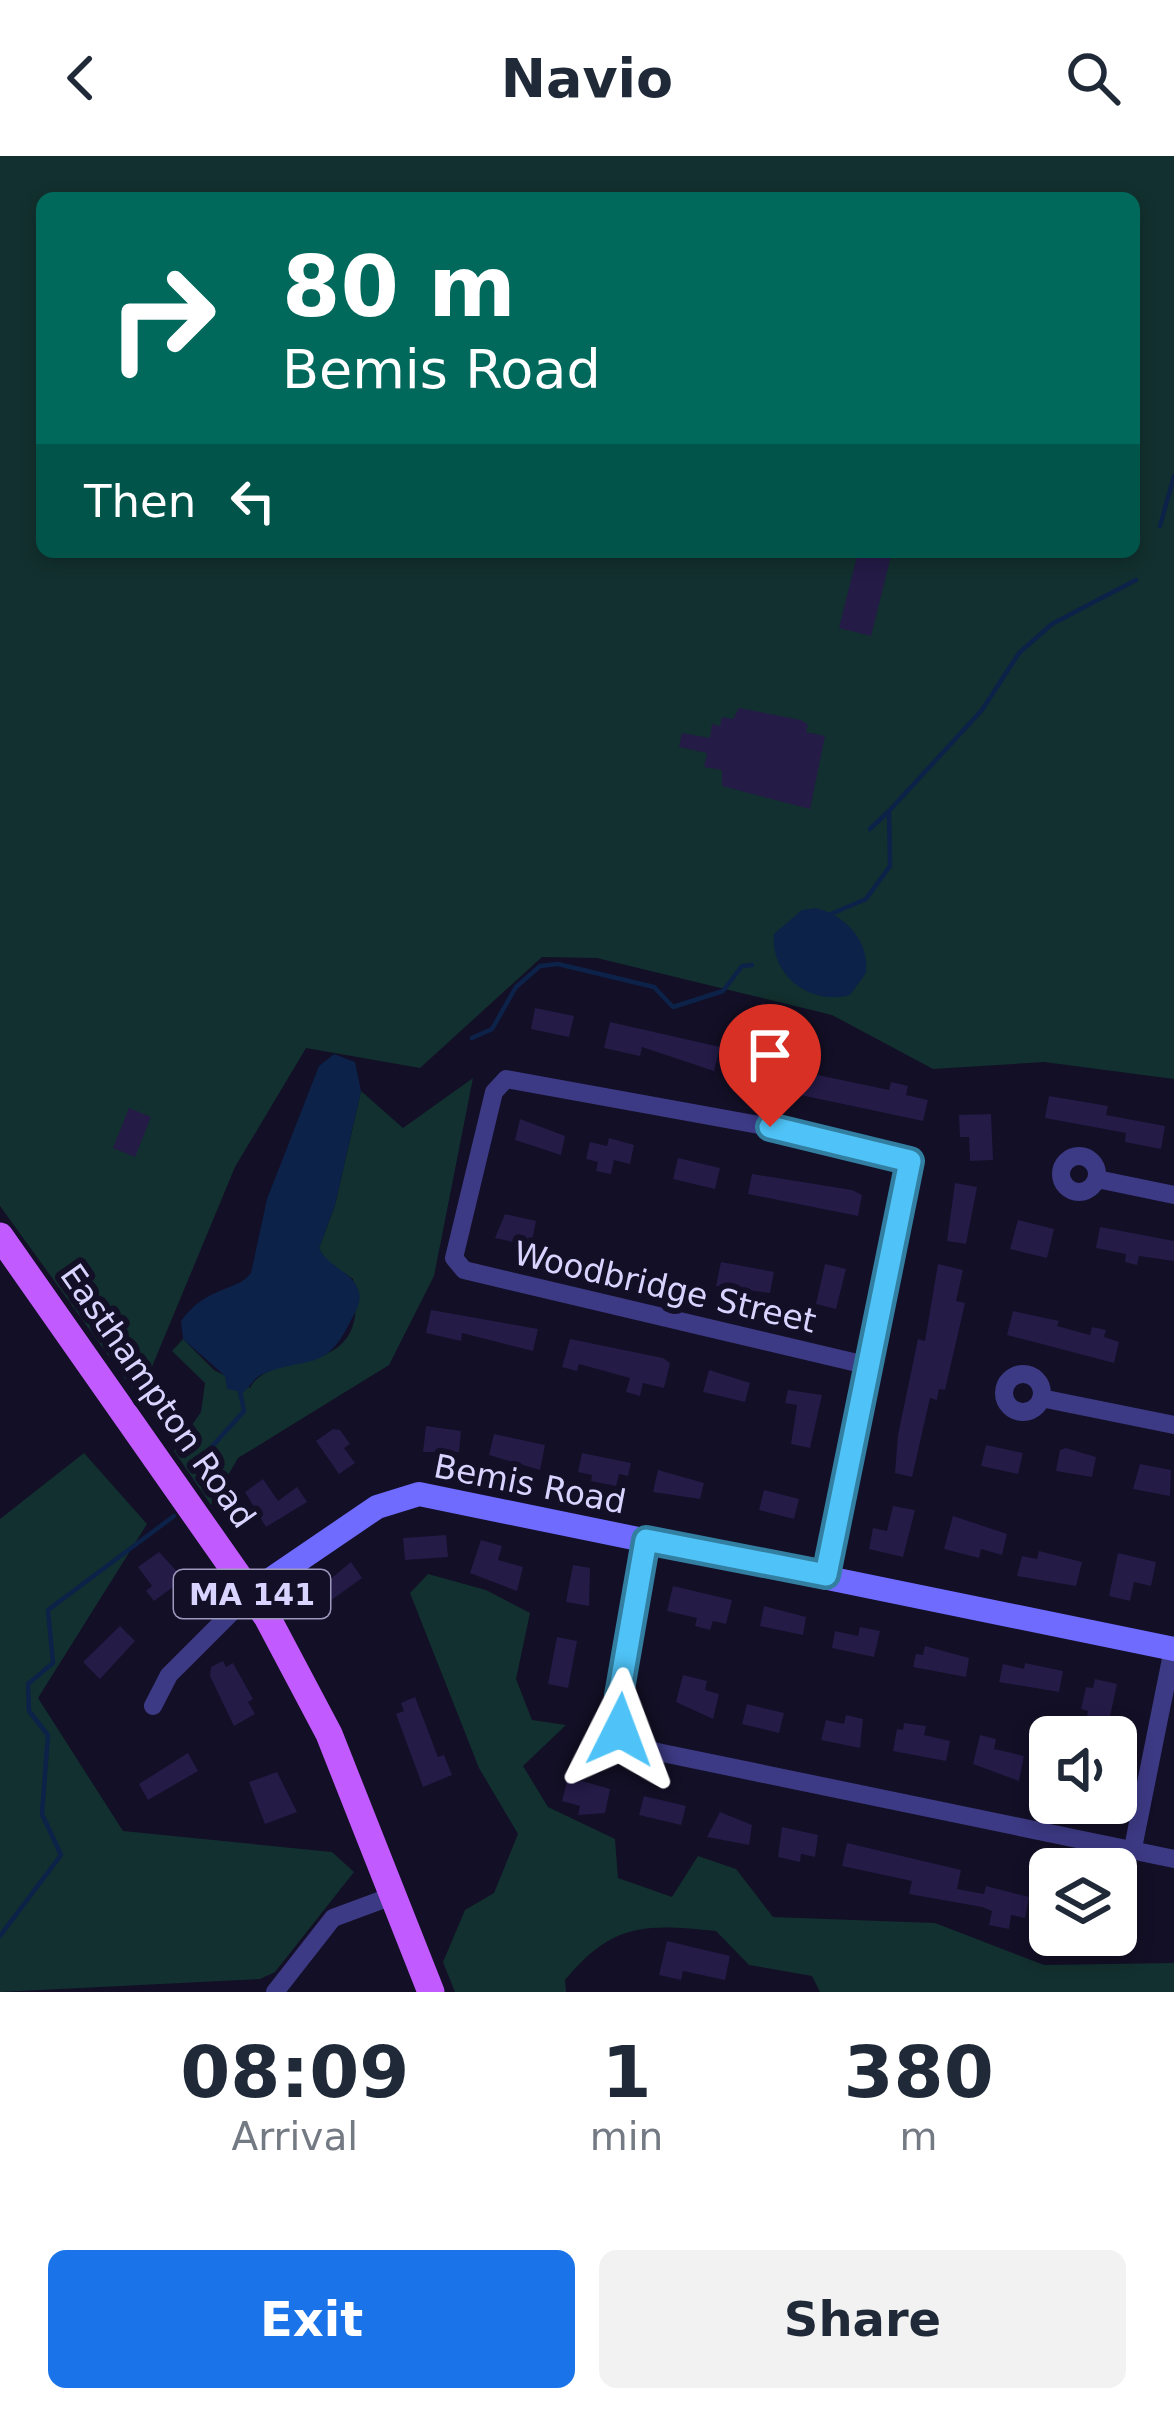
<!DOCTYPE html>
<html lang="en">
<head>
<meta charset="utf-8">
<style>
  :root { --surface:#fff; --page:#f2f2f3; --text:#1f2937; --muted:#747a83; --accent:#1a73e8 }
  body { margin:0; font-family:"DejaVu Sans",sans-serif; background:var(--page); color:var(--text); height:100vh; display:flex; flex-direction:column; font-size:45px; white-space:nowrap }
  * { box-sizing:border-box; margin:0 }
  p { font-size:39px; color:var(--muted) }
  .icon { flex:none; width:66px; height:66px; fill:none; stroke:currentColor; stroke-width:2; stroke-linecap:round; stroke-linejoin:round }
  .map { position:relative; height:1836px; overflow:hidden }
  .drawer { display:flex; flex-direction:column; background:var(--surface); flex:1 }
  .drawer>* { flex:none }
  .top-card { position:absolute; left:36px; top:36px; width:1104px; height:366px; border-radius:18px; box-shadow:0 6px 18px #0003; background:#00695c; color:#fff; overflow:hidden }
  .tools { position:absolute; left:1029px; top:1560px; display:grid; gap:24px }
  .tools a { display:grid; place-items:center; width:108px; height:108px; border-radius:18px; background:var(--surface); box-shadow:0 6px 18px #0003; font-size:60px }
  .pin { position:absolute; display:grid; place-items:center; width:102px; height:102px; color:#fff; margin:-123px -51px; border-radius:50% 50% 50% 0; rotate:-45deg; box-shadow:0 0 12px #0007 }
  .pin .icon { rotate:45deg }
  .me { position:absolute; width:132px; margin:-66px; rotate:3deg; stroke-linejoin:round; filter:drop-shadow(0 0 9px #0008) }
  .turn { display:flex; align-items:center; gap:42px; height:252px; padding:0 48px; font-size:54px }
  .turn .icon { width:156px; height:156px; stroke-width:2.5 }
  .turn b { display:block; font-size:84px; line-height:102px }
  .then { display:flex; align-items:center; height:114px; padding:0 48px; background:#0003; gap:24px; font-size:45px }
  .eta { display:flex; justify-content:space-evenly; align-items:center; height:204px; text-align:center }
  .eta b { font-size:72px; font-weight:800; line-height:84px }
  .cta { display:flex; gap:24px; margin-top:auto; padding:24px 48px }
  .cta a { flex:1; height:138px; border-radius:18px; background:var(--accent); color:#fff; font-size:48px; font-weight:800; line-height:138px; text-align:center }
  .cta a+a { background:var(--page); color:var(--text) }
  header { display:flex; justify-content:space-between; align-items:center; height:156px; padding:0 48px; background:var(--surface); font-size:54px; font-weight:800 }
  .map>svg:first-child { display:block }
</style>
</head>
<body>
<header><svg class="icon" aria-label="back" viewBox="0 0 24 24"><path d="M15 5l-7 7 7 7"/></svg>Navio<svg class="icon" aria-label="search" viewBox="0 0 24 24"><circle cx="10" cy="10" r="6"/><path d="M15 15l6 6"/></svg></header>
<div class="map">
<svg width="1174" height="1836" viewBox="0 0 1174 1836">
  <rect width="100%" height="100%" fill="#130f26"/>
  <path fill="#12302f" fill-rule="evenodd" d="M0 0H1174V923L1044 906 933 913 832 859 597 802 542 801 420 912 306 892 235 1011 139 1242 0 1050ZM42 42H1134V396H42Z
    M473 922 434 1120 389 1209 238 1302 211 1349 174 1295 201 1256 205 1227 172 1195 183 1183 214 1214 250 1232C271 1190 374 1229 353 1123L325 1104 319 1092 335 1049 361 935 403 972Z
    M84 1297 147 1368 38 1542 123 1675 332 1696 354 1716 275 1816 260 1823 0 1836V1363Z
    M428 1418 486 1434 530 1457 516 1523 532 1564 566 1569 523 1610 548 1651 615 1683 618 1722 672 1741 698 1700 736 1713 773 1761 935 1767 1044 1809 1174 1807V1836H820L812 1820 749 1809 716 1775C646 1768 613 1766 565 1824L566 1836H455L443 1806 465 1754 494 1737 518 1678 479 1612 410 1437Z"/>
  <path fill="#0c2248" d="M816 752C845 759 870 785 866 817L850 839C810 850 770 819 774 778L802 754Z
    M334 898 355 906 361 935 335 1049 319 1092C328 1111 351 1115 358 1133 363 1146 355 1156 349 1168 325 1217 305 1200 263 1218 253 1222 251 1231 243 1236L227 1233 225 1220 183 1183 181 1165C207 1129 237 1136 251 1117L267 1043 319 910Z"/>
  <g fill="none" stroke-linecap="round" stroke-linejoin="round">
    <path stroke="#0c2248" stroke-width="4.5" d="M1160 370 1174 320
      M870 673 889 655
      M831 758 866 743 890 710 889 655 982 554 1019 497 1052 468 1136 424
      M472 882 492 873 516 831 540 810 558 808 654 831 673 851 723 835 742 810 752 809
      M204 1329 208 1295 244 1255 240 1235
      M0 1780 61 1699 42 1658 48 1579 29 1555 28 1528 53 1507 48 1454 174 1360"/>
  </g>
  <path fill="#241b47" d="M858 396H892L871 480 839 472Z
    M739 552 801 564 808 569 806 576 825 580 810 653 722 630V614L704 611 707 597 679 591 682 577 710 582 712 568 720 570 722 561 733 563Z
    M535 852 574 860 569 881 531 873Z
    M610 866 720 891 714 915 642 891 640 900 604 892Z
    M751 905 889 934 891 926 908 930 906 939 928 944 923 965 745 927Z
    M1049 940 1108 950 1106 959 1165 970 1161 993 1125 986 1126 977 1045 962Z
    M129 952 151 961 135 1001 113 992Z
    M991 958 993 1004 970 1005 969 981H960L959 959Z
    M520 963 565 980 561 999 515 984Z
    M609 982 634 989 630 1008 614 1004 611 1018 596 1015 598 1006 586 1003 590 986 607 990Z
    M678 1002 720 1012 715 1033 673 1023Z
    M752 1018 852 1034 862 1039 858 1060 748 1038Z
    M955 1027 977 1031 966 1088 947 1085Z
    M505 1058 536 1065 531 1090 495 1082Z
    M1018 1064 1054 1073 1047 1102 1010 1093Z
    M1100 1071 1174 1085V1105L1139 1100 1137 1109 1125 1106 1126 1098 1096 1092Z
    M721 1106 774 1116 770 1137 716 1130Z
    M825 1108 846 1113 836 1153 816 1148Z
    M938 1108 963 1114 956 1145 965 1147 945 1234 939 1233 937 1244 930 1242 912 1321 895 1317 898 1279 918 1183 925 1185Z
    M431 1154 538 1173 533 1195 462 1177 461 1185 426 1177Z
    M1013 1155 1059 1165 1057 1170 1090 1179 1092 1171 1106 1174 1104 1181 1119 1186 1114 1207 1007 1179Z
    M570 1183 663 1202 670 1207 664 1232 643 1227 640 1240 626 1236 630 1222 579 1208 577 1215 562 1211Z
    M709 1214 750 1227 745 1246 703 1236Z
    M788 1234 822 1239 810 1292 791 1288 797 1249 785 1247Z
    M426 1270 461 1275 459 1296H423Z
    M333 1273 340 1274 350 1288 344 1292 355 1307 339 1318 316 1285Z
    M494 1278 545 1289 540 1314 489 1299Z
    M986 1289 1023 1297 1018 1318 981 1310Z
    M1066 1292 1096 1301 1092 1321 1056 1315 1060 1294Z
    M582 1297 631 1307 628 1320 619 1318 616 1330 591 1325 592 1319 578 1316Z
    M1140 1308 1171 1314 1170 1340 1133 1333Z
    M658 1314 704 1327 700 1343 653 1336Z
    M263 1323 278 1345 297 1331 307 1346 266 1371 245 1336Z
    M764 1334 799 1343 794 1363 759 1354Z
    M893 1350 915 1354 903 1401 869 1393 873 1372 887 1375Z
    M953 1360 1007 1378 1002 1399 981 1393 979 1402 944 1393Z
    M446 1379 448 1401 405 1404 403 1382Z
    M481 1384 502 1390 498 1404 523 1411 517 1435 470 1417Z
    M1039 1395 1082 1406 1076 1430 1017 1420 1022 1400 1037 1403Z
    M159 1396 184 1423 154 1445 146 1435 152 1430 138 1411Z
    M1118 1397 1156 1406 1151 1430 1134 1426 1130 1445 1109 1440Z
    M351 1406 362 1422 326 1448 316 1435Z
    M573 1409 590 1412 589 1450 566 1446Z
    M673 1430 732 1444 726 1468 713 1465 710 1474 695 1470 697 1462 667 1455Z
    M764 1450 806 1461 803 1479 760 1470Z
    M120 1470 135 1485 100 1523 83 1506Z
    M860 1471 880 1475 874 1501 832 1492 835 1475 858 1480Z
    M557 1481 577 1485 568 1532 548 1528Z
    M925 1490 969 1502 966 1521 913 1511 916 1498 923 1499Z
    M223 1505 226 1511 233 1507 253 1543 248 1546 255 1558 234 1570 210 1520 211 1511Z
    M1025 1507 1063 1515 1059 1536 999 1526 1003 1508 1024 1513Z
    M683 1519 707 1525 705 1534 719 1538 713 1563 676 1546Z
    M1095 1523 1117 1528 1107 1574 1085 1569 1088 1555 1081 1553 1086 1531 1093 1532Z
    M415 1541 438 1601 444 1599 452 1619 423 1631 396 1558 404 1555 401 1547Z
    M747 1548 784 1557 779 1577 742 1568Z
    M846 1559 863 1563 860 1592 821 1584 826 1564 844 1568Z
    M904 1567 926 1570 924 1579 950 1585 946 1605 893 1595 897 1573 903 1574Z
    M980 1579 996 1583 994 1593 1024 1600 1019 1625 973 1608Z
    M188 1597 198 1615 148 1644 139 1628Z
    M277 1616 297 1656 265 1668 249 1626Z
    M568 1621 610 1633 605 1657 578 1659 580 1650 562 1645Z
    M644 1640 686 1650 681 1669 639 1659Z
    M720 1656 752 1669 749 1689 707 1681Z
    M782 1671 818 1679 815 1701 801 1698 800 1706 778 1701Z
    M847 1687 961 1714 957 1733 984 1738 986 1730 1029 1741 1025 1762 1011 1759 1009 1773 989 1769 992 1755 982 1751 909 1738 912 1725 842 1710Z
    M667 1785 730 1800 725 1824 683 1815 681 1824 659 1819Z"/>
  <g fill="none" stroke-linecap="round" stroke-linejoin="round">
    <path stroke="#3d3a85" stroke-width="18" d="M1061 1018a18 18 0 1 1 36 0a18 18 0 1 1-36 0Z
      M1097 1023 1174 1039
      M1004 1237a19 19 0 1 1 38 0a19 19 0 1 1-38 0Z
      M1041 1242 1174 1269
      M646 1384C640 1420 609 1544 620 1572 627 1592 658 1596 677 1600L1174 1703
      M826 1419 911 1005 770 971 506 923 494 936 454 1102 464 1114 870 1210
      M153 1550 169 1519 252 1436
      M1133 1692 1173 1493
      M275 1836 333 1762 395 1739"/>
    <path stroke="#6f6bff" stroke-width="24" d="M252 1436 377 1351 419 1338 1174 1493"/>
    <path stroke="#c25bff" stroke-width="27" d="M0 1080 267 1461 329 1578 431 1836"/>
  </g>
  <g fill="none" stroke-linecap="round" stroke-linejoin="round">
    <defs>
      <path id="route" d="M620 1574 619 1539 646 1384 826 1419 910 1005 770 971"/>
    </defs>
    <use href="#route" stroke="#337fa1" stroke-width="30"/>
    <use href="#route" stroke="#4fc3f7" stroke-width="21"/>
  </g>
  <g text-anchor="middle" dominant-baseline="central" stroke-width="12" stroke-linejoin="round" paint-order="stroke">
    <rect fill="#130f26" stroke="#9e99be" stroke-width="3" x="174" y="1414" width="156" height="48" rx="9"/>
    <g font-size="30" font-weight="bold" fill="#d9d4ff">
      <text x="252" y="1438">MA 141</text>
    </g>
    <g font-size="33" fill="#d9d4ff" stroke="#130f26">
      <text transform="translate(665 1131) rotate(13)">Woodbridge Street</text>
      <text transform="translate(158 1240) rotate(55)">Easthampton Road</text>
      <text transform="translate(530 1328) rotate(11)">Bemis Road</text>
    </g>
  </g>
</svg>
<div class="tools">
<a><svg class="icon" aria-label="sound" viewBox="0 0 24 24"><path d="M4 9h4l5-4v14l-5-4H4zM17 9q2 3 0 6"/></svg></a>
<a><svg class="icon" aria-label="layers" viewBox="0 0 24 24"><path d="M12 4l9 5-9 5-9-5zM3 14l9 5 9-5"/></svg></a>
</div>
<div class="pin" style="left:770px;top:971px;background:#d93025"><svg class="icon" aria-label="arrive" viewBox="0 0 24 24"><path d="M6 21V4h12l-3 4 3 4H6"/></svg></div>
<svg class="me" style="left:620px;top:1574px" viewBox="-20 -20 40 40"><path d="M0-17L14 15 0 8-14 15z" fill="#4fc3f7" stroke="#fff" stroke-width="4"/></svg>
<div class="top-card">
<div class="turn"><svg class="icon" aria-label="right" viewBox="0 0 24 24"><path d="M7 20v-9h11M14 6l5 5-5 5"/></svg><div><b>80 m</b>Bemis Road</div></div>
<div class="then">Then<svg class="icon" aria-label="left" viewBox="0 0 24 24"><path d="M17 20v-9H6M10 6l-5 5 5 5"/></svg></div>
</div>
</div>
<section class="drawer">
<div class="eta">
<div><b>08:09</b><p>Arrival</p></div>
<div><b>1</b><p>min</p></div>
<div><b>380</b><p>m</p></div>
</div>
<div class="cta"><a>Exit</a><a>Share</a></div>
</section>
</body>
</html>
